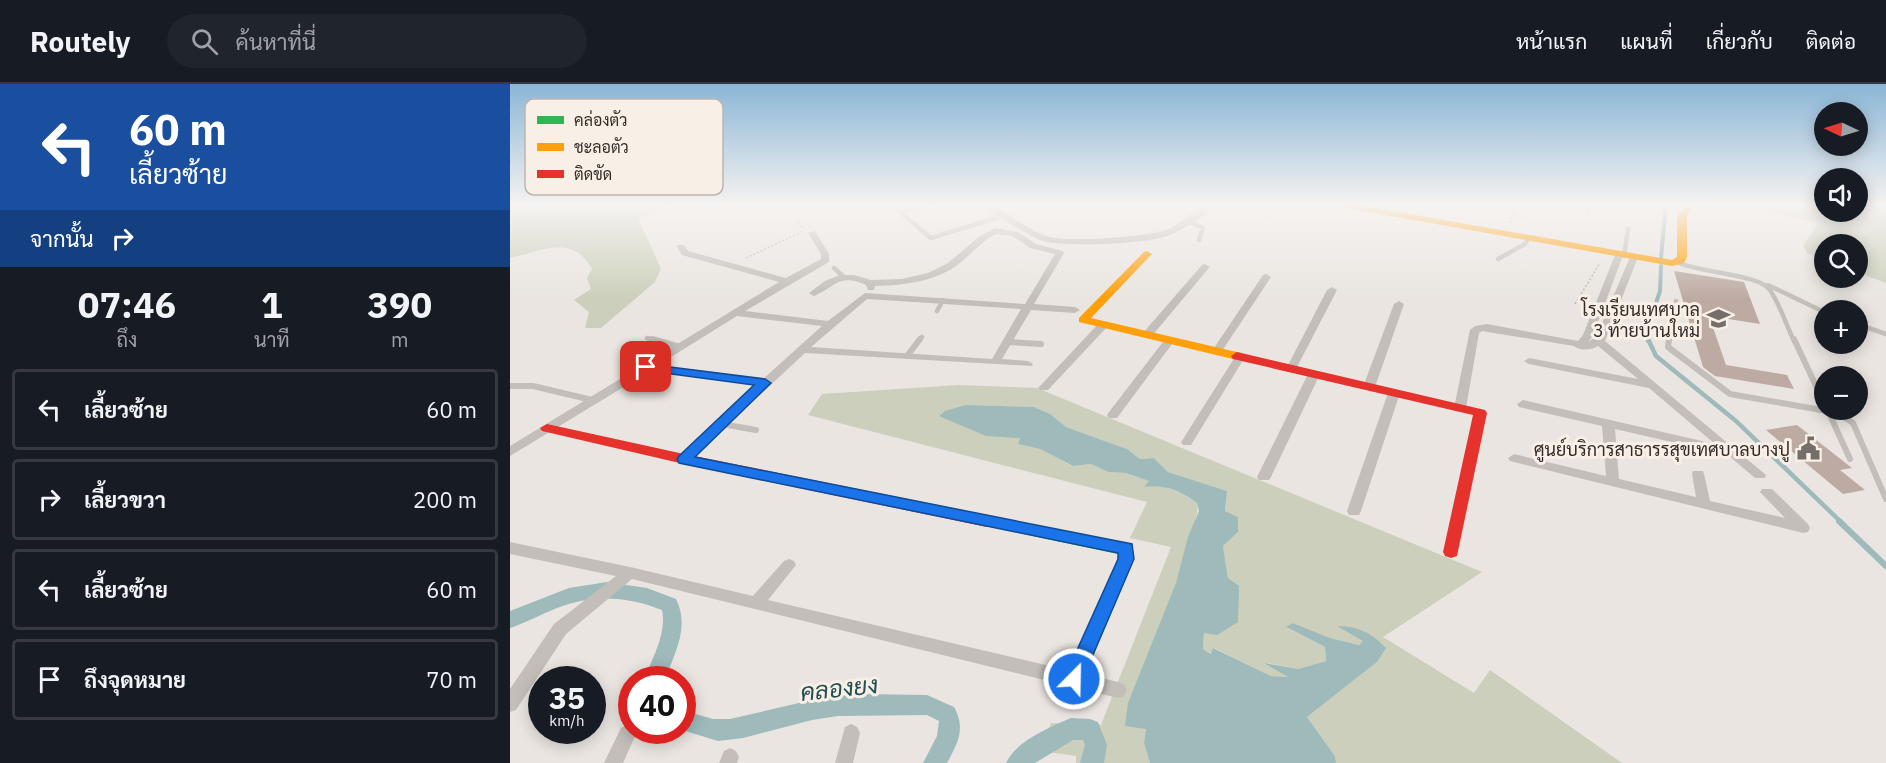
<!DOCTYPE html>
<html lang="th">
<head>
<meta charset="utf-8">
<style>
  :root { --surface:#171b24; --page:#20242c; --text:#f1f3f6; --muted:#9ea1a6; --line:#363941 }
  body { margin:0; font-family:"IBM Plex Sans",Sarabun,sans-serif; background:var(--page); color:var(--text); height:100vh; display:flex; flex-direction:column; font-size:22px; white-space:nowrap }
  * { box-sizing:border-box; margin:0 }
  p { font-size:20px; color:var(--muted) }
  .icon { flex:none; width:33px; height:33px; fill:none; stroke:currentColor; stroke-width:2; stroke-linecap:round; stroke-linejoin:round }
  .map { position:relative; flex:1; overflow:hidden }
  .details { display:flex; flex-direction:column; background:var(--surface); width:510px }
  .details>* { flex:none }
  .hud { background:#1a4fa0; color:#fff; overflow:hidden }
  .needle { width:39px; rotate:274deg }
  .tools { position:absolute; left:1304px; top:18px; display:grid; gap:12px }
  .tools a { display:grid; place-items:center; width:54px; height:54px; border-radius:50%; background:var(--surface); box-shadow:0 3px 15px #0003; font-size:30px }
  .speed { position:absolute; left:18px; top:582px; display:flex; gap:12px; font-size:30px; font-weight:700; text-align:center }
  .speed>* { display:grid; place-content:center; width:78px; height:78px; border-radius:50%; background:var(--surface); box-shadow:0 3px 15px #0003; line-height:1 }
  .speed small { font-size:15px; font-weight:400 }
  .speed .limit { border:9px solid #d22; background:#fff; color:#111 }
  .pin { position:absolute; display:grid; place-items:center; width:51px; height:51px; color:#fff; margin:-26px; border-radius:12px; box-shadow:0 3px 9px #0006 }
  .me { position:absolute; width:66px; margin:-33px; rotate:23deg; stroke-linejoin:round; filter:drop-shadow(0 0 4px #0008) }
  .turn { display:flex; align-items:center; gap:21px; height:126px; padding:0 30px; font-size:27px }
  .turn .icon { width:78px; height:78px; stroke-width:2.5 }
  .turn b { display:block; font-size:42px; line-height:51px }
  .then { display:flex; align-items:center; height:57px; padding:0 30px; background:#0003; gap:12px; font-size:22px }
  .eta { display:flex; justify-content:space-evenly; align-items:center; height:102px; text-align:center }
  .eta b { font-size:36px; font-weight:700; line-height:42px }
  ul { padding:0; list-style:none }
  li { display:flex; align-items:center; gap:18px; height:81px; margin:0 12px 9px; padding:0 18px; border:3px solid var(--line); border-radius:6px }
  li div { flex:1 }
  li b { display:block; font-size:22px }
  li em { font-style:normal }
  header { display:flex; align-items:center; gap:36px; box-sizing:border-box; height:84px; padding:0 30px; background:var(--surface); border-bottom:2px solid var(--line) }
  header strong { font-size:28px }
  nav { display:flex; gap:33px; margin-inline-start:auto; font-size:21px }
  .search { width:420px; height:54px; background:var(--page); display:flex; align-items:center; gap:15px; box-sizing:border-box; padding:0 21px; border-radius:33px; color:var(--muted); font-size:22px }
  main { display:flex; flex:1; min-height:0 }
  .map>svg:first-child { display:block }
</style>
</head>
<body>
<header>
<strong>Routely</strong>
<div class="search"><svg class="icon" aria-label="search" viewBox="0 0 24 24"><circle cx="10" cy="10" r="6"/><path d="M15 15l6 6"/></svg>ค้นหาที่นี่</div>
<nav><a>หน้าแรก</a><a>แผนที่</a><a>เกี่ยวกับ</a><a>ติดต่อ</a></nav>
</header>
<main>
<section class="details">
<div class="hud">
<div class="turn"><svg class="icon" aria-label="left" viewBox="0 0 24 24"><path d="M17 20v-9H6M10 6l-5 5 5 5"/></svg><div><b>60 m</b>เลี้ยวซ้าย</div></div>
<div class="then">จากนั้น<svg class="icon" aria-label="right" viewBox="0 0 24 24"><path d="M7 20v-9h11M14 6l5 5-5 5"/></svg></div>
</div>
<div class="eta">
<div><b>07:46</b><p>ถึง</p></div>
<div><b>1</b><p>นาที</p></div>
<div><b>390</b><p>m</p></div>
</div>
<ul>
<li><svg class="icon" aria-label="left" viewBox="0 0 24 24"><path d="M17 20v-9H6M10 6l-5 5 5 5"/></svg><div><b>เลี้ยวซ้าย</b></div><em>60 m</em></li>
<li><svg class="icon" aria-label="right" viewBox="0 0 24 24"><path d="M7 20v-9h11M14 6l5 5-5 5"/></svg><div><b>เลี้ยวขวา</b></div><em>200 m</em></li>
<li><svg class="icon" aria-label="left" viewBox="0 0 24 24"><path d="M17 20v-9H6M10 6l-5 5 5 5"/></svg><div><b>เลี้ยวซ้าย</b></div><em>60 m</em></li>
<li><svg class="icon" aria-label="arrive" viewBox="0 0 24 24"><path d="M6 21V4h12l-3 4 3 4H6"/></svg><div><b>ถึงจุดหมาย</b></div><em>70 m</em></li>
</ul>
</section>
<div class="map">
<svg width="1376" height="679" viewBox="0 0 1376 679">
  <rect width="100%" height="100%" fill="#eae5e0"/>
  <path fill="#cbcfbb" d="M0 120H163L128 134 151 185 145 198 91 244H75L79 228 64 216 81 205 77 194 82 185C62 149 33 167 0 174Z
    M1246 120H1314V128H1347V120H1376V199L1347 188V160H1314V175L1297 169 1293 162 1308 139 1254 126Z
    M449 301 527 304 972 488 873 553 964 609 980 586 1112 679H826L825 672 797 633 867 578 853 558 849 561 820 554 783 539 777 544 815 563 816 577 788 585 757 579 780 593 761 592 704 564 702 570 693 565 694 549 718 494 713 462 728 448V433L715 427 717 407 658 388 644 374 630 375 617 365 556 343 540 330 524 323 456 321 510 354 508 360 530 365 562 382 581 380 598 388 616 389 640 397 635 402C655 400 671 408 687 419 690 433 679 448 676 463 660 523 649 584 636 645L634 659 640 679H566V672L530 667 541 639 591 641 661 463 620 454 637 418 298 331 312 310Z"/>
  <path fill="#9ebaba" d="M456 321 524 323 540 330 556 343 617 365 630 375 644 374 658 388 717 407 715 427 728 433V448L713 462 718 494 729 502 728 538 707 551 694 549 693 565 701 570 703 564 761 592 778 593 754 579 788 585 816 577 815 563 776 543 783 539 820 554 849 561 853 557 827 542C850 543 860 548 876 564L867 578 797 633 825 672 826 679H640L634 659 636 645 615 642 618 619 666 499 678 453 689 427 687 419C670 407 655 400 634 403L639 397 616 389 598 388 581 380 563 382 530 365 508 360 510 354 476 352 429 332 435 327Z"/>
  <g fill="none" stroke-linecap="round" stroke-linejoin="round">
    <path stroke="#9ebaba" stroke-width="4" d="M1151 174 1156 120
      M1138 257 1137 246 1150 207 1151 182"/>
    <path stroke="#9ebaba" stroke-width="4.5" d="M1138 255 1146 272 1226 337 1331 438"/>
    <path stroke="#9ebaba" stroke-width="6" d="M1329 437 1376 482"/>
    <path fill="#9ebaba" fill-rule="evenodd" d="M97 498 137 504 166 515C180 543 165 568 155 596H134C142 574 157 550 152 526 117 512 83 510 47 524 31 530 16 539 0 544V527L59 504Z
      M353 610 417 611 444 623C456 645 448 658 437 679H413L427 652 429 637 417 631 328 632 302 636 233 654 208 657 172 646V626L203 635H220L315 613Z
      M561 634 580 635 588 638 597 661 594 679H570L575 661 573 656H563L525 679H496C506 657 540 643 561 634Z"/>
  </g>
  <path fill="#bdaba3" d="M1164 187 1234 198 1250 240 1199 232 1216 281 1277 291 1284 305 1205 292 1193 283Z
    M1287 341 1342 384 1330 386 1355 406 1333 410 1256 346Z"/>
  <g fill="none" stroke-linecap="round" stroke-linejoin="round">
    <path stroke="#bcb6b2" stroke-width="1.5" stroke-dasharray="2 2" stroke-linecap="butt" d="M288 139 295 145
      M1000 139 1006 124
      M236 174 291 148
      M1065 220 1090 179"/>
    <path stroke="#c3beb9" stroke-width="4.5" d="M380 120 421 154 495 131
      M1078 127 1079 120
      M390 128 420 120
      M678 137 693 144 689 156
      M1114 172 1118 145
      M988 175 1015 160 1019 154
      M1167 178C1189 189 1249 190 1260 206 1270 221 1276 240 1284 257
      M324 184 334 193
      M1258 201 1314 228
      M427 227 433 216
      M1347 240 1376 250
      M137 254 147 257
      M409 257 412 253
      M1159 257 1166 217"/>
    <path stroke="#c3beb9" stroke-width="6" d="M142 255 170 263
      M1159 255 1158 263 1220 310 1317 327
      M1284 255 1314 319
      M498 258 531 260
      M397 272 410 255
      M0 302H23L82 316
      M1319 329 1340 375
      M1319 330 1334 333 1343 339 1376 415
      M212 340 246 346"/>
    <path fill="#c3beb9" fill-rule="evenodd" d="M471 120H480C496 129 519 146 536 152 555 159 640 153 659 145 675 138 690 118 707 120 694 133 674 145 657 152 636 160 550 164 530 156 517 150 481 129 471 120Z
      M485 144 508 148 526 160 553 167 554 169 524 220 565 223 570 226 565 229 521 226 492 275 518 277 523 280 522 282 295 269 178 378 174 379 168 375 170 372 247 301 140 287 0 372V362L269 198 172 171 167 163 168 161H174L178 167 276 194 311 175V170L298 149 305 147 319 170V178L235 227 318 237 355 209 515 220 545 170 520 164 503 152 486 150C472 157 462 169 450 179 426 198 395 201 365 202L364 206H358L356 201C328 189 326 203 304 212L299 209 315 197 330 191H344L361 196 392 195 418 189 438 179 470 152ZM357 215 511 225 482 275 301 263ZM227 232 312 242 253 295 148 281Z
      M1109 168 1113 171 1083 252 1078 258 1086 253 1120 173 1124 170 1127 171 1128 173 1095 257 1256 391 1255 394H1245L1218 371 1105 345 1109 395 1186 413 1182 390 1183 387H1193L1194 390 1200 417 1275 434 1250 408 1252 405H1262L1298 440 1300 444 1298 448 1293 449 1000 377 998 374 1004 370 1096 392 1092 342 1009 323 1007 320 1013 316 1205 360 1139 304 1019 280 1014 277 1019 274 1128 295 1088 262C1082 266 1069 267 1064 262L972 247 969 249 956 324 950 328 946 327 944 324 960 246 965 242 977 240 1068 257 1073 251 1105 171Z
      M695 180 700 183 698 185 641 253H633L632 251 633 249 692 181Z
      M756 190 761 193 712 267 711 269H703L702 267 753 191Z
      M822 203 827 206 786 285 785 287H777L776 285 817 206Z
      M889 217 894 220 865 303 859 306 855 305 853 303 884 220Z
      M593 238 597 239V243L538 306H530L528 304 530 302 589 239Z
      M660 253 665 256 607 334H599L597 331 599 328 656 254Z
      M730 270 735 273 681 361H673L671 358 673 355 725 273Z
      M804 287 810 290 761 393 759 396H749L747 393 798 290Z
      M884 306 890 309 851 427 849 431H839L837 427 878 309Z
      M0 458 120 483 243 512 274 477 279 475 284 477 286 481 258 516 608 598 614 600 617 606 614 612 608 614 122 495 56 550 6 626 0 628V605L44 540 106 492 0 470Z
      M341 640 347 643 350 649 343 679H325L335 643Z
      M117 641 122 643V646H124L126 650 113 679H94L111 644Z
      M220 664 226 667 229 673 227 679H209L214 667Z"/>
    <path fill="#30b455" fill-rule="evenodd" d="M477 431 622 461 624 475 571 601 564 604 557 601 555 595 608 475V470L471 441 469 437 471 433Z"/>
    <path fill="#ff9f0a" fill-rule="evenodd" d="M826 120H842L1162 176 1167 173V133L1176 120H1184L1177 133V173L1174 179 1162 182 830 123Z
      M637 167 642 170 640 172 581 234 731 269 733 272 731 275 727 276 569 238V234L634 168Z"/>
    <path fill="#e5322d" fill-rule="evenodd" d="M727 268 975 326 977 329 947 472 941 474 935 472 933 468 963 331 723 275 721 272Z
      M37 340 174 370 477 431 483 433 485 437 483 441 477 443 174 380 32 347 30 344Z"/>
  </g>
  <linearGradient id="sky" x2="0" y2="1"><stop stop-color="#8ab6d6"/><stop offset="0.56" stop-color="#f6f3f1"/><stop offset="1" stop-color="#f6f3f1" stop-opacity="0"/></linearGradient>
  <rect width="1376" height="215" fill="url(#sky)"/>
  <path fill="#1a73e8" stroke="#114b97" stroke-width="1.5" d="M136 280 255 295 261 299 185 373 622 460 624 475 570 601 564 604 557 601 554 595 608 475V469L169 379 167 375 169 372 244 301 132 286 130 283Z"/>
  <defs>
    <symbol id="school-bare" viewBox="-9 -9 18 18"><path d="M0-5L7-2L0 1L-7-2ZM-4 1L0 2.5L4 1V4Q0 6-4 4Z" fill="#746d68" stroke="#f8f0e7" stroke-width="2.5" paint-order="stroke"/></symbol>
    <symbol id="civic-bare" viewBox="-9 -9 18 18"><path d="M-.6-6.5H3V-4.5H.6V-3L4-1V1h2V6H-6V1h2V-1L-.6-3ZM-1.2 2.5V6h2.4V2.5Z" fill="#746d68" stroke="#f8f0e7" stroke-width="2.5" paint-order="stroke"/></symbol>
  </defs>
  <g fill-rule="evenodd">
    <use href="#school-bare" x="1192" y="218" width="33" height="33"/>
    <use href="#civic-bare" x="1282" y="348" width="33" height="33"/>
  </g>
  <g text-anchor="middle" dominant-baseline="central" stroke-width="6" stroke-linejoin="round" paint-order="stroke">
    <g font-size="18" fill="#342c28" stroke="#f8f0e7" text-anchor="end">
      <text x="1190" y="225">โรงเรียนเทศบาล<tspan x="1190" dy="21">3 ท้ายบ้านใหม่</tspan></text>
      <text x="1280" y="365">ศูนย์บริการสาธารรสุขเทศบาลบางปู</text>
    </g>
    <g font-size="24" font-style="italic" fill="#214f52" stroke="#f8f0e7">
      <text transform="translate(329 604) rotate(-6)">คลองยง</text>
    </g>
  </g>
  <rect x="15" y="15" width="198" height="96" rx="9" fill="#f8f0e7" stroke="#bdb5ae" stroke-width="1.5"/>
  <rect x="27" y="32" width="27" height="8" fill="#30b455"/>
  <rect x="27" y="59" width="27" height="8" fill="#ff9f0a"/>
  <rect x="27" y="86" width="27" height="8" fill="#e5322d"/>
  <g font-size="16" fill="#342c28">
    <text x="64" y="42">คล่องตัว</text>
    <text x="64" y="69">ชะลอตัว</text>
    <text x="64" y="96">ติดขัด</text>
  </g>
</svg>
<div class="tools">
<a><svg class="needle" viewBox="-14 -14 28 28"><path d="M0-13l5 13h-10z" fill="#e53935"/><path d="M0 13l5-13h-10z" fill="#9ea1a6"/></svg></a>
<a><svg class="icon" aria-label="sound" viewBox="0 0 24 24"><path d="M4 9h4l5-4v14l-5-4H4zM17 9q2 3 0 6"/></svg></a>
<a><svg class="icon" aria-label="search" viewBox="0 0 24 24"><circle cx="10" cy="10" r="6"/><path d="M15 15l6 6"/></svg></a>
<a>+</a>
<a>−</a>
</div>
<div class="speed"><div>35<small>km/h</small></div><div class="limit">40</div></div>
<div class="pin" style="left:136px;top:283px;background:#d93025"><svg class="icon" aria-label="arrive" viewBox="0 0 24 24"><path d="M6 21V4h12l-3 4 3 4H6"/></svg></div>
<svg class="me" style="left:564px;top:595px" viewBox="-20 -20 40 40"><circle r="17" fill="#1a73e8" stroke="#fff" stroke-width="3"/><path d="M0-11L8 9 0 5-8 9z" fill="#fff"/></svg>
</div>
</main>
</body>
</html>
